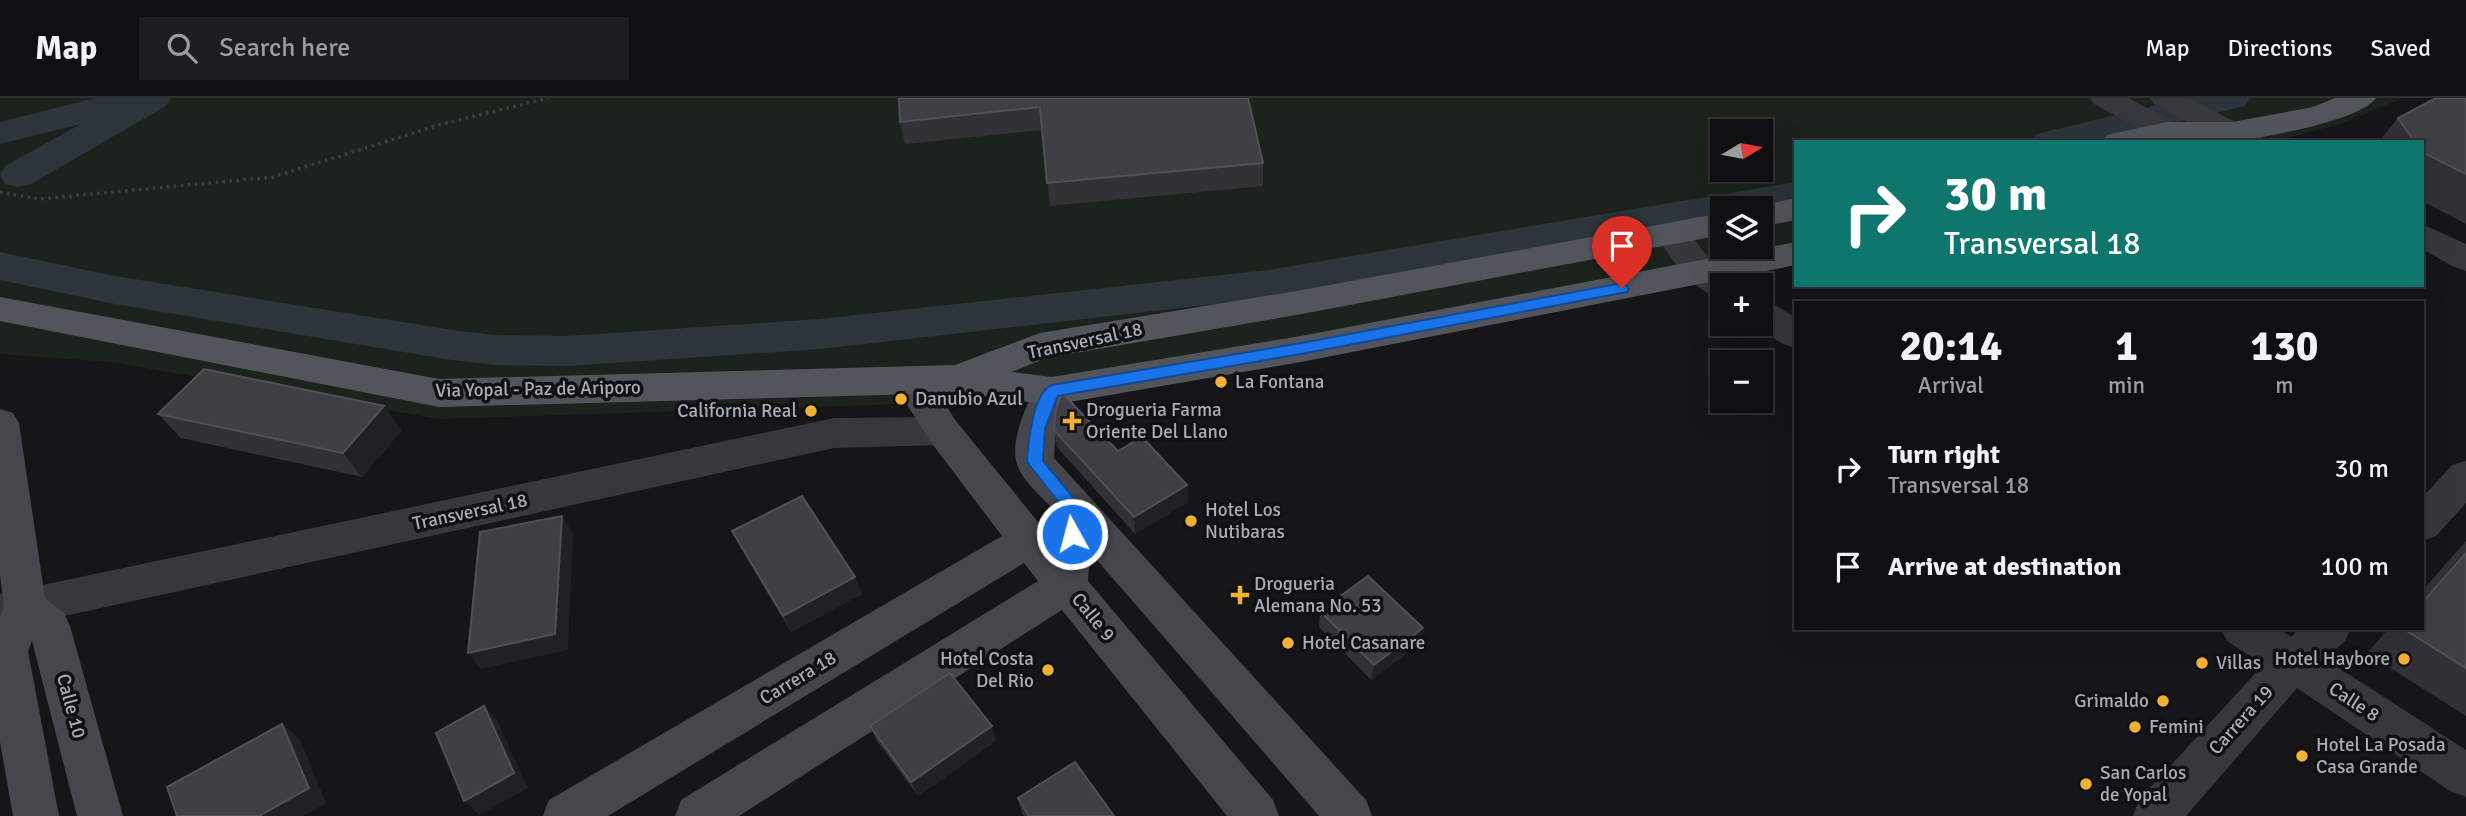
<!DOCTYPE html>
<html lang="en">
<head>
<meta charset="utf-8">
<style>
  :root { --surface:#101012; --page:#1e1e20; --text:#f1f3f6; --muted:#9c9d9f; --line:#303032 }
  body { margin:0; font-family:Signika,sans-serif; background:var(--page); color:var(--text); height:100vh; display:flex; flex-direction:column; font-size:26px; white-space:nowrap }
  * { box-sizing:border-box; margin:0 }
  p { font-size:23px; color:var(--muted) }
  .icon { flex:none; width:38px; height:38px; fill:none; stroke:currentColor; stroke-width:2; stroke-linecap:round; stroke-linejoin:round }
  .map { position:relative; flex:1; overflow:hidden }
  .details { position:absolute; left:1794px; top:203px; width:630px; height:329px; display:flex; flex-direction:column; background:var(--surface); border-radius:0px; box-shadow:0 7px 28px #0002,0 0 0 2px var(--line) }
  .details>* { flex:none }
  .guide { position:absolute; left:1794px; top:42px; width:630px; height:147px; border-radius:0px; box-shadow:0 7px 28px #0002,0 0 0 2px var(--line); background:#0f766e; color:#fff; overflow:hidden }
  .needle { width:46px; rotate:80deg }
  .controls { position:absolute; left:1710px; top:21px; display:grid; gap:14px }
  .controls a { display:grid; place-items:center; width:63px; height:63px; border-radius:0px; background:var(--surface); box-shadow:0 7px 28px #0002,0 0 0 2px var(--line); font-size:35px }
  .pin { position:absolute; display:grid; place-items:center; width:60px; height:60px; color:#fff; margin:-72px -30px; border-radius:50% 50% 50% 0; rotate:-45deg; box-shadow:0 0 7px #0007 }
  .pin .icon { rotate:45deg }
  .me { position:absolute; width:77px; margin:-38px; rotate:353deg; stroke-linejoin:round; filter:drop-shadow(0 0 5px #0008) }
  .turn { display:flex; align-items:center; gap:24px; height:147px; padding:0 35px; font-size:32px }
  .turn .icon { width:91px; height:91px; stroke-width:2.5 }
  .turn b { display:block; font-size:49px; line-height:60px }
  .eta { display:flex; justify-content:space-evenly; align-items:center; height:119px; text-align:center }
  .eta b { font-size:42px; font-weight:700; line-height:49px }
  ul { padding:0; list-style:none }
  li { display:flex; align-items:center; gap:21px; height:98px; padding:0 35px }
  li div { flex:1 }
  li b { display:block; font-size:26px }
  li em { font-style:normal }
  header { display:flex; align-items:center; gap:42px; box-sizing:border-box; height:98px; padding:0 35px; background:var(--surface); border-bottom:2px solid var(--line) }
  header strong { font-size:33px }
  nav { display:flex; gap:38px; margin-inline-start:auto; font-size:24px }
  .search { width:490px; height:63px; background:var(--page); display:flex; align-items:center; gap:18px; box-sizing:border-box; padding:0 24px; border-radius:0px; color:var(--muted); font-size:26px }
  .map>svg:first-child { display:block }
</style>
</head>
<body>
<header>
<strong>Map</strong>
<div class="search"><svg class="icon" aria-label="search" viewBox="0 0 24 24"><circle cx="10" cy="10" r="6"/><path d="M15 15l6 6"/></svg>Search here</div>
<nav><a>Map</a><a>Directions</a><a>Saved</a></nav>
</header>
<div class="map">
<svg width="2466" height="718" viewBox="0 0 2466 718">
  <rect width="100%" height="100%" fill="#161618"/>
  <path fill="#1c231d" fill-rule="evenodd" d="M0 0H2403L2340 26 2272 44H1796L1795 150 963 304 439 321 111 264 0 256ZM1722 33H1760V72H1722ZM1722 110H1760V149H1722Z"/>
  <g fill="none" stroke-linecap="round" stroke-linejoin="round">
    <path fill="#2c353c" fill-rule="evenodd" d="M95 0H171L166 8 31 86 18 89 5 86 0 76 5 68 81 26 0 46V24Z
      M2187 0H2250L2245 8 2162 28 2149 25 2144 17 2149 9Z
      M2128 14 2141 17 2146 25 2141 33 2098 44H2032L2037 36Z
      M1796 84V109L1760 115V110H1722V121L1268 200 820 251 568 268 495 267 452 262 115 206 0 182V154L115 178 452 232 495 237 568 238 820 221 1268 172Z"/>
    <path stroke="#3d3f44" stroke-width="3.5" stroke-dasharray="2.5 4.5" stroke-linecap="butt" d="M0 94 39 101 273 79 439 27 548 0"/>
    <path fill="#37383d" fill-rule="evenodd" d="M2090 0H2128L2199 37 2203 44H2164L2094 6Z
      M2150 0H2188L2261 37 2265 44H2225L2154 6Z
      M1672 125 1684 128 1714 167 1734 180 1738 187H1722V201C1691 192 1672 162 1655 136L1660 128Z
      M2422 126 2466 146V173L2454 169 2422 151Z
      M1760 202 1772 205 1796 220V250L1783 246 1752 226H1760Z
      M943 319 956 323 962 333 956 343 943 347 834 350 0 532V496L834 320Z
      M2466 363V405L2436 438 2422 443V400L2452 367Z
      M2221 530H2277L2291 539 2300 530H2351L2345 543 2325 561 2466 652V699L2450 693 2297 590 2186 718H2133L2139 702 2263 567 2227 543Z"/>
    <path fill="#45474d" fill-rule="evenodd" d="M910 269 923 273 956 323 1051 440 1054 412C1042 399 1022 383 1017 366 1009 342 1028 304 1039 283L1052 279 1065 283 1070 293 1056 329 1054 360 1366 702 1372 718H1319L1090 454 1088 483 1273 702 1279 718H1227L1062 512 739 718H675L681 702 1038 483 1024 465 608 718H543L549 702 1002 438 930 343 892 283 897 273Z
      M0 311 13 315 19 325 45 500 64 515 70 528 123 718H77L32 543 28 553 59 718H13L0 644V518L4 509 0 477Z"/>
    <path fill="#53555c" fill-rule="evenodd" d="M2335 0H2376C2360 23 2262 40 2233 43 2191 48 2145 44 2103 44L2107 37 2167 24H2232L2313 9Z
      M1796 100V122L1760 129V110H1749Z
      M1722 115V137L1291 218 1046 260 1012 274 1052 279 1301 238 1796 144V167L1301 264 1052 307 958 295 439 309 0 223V199L439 281 955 267 1040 235 1291 194Z"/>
  </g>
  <path fill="#323236" d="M899 0H1248L1263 65V88L1050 108 1042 32 905 46 900 24Z
    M2466 0V126L2422 103V44H2378L2398 20Z
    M158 316 402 332 362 379 181 340Z
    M1054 332 1118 353 1187 387 1188 404 1135 436 1057 349Z
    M732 433 862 496 791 534 741 450Z
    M2466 443V618L2367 555 2389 530H2422V493Z
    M1320 513 1423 530 1419 546 1371 582 1319 529Z
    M870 628 996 643 918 698 877 643Z
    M1018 700 1114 718H1024L1022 715Z"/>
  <path fill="#212124" d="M384 308 402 332 362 379 343 355Z
    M1187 387 1188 404 1135 436 1134 419Z
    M562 418 573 435 568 552 481 571 468 555Z
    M855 479 862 496 791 534 783 518Z
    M1423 530 1419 546 1371 582 1374 567Z
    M484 608 498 624 528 690 479 717 464 703Z
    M282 626 300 641 326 705 303 718H259Z
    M992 628 996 643 918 698 911 684Z"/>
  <path fill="#3f3f44" stroke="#4f5156" stroke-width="2" d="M899 0H1248L1263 65 1047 85 1040 9 900 24Z
    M2436 0H2466V76L2422 54V44H2415L2398 20Z
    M204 271 384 308 343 355 158 316Z
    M1062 295 1118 353 1142 339 1187 387 1134 419 1054 332 1056 312Z
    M802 398 855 479 783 518 732 433Z
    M562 418 555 536 468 555 480 434Z
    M2466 455V570L2402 530H2422V505Z
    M1368 478 1423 530 1374 567 1320 513Z
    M950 575 992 628 911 684 870 628Z
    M484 608 514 675 464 703 436 635Z
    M282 626 309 690 259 718H177L167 689Z
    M1075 664 1114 718H1029L1018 700Z"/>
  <path fill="#1a73e8" stroke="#114b97" stroke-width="2" d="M1622 185 1629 190 1627 194 1301 256 1058 298 1045 330 1043 363 1082 410 1078 441H1066L1063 436 1065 412 1027 364C1028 347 1033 293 1052 287L1301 245Z"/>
  <g fill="#f2b134" stroke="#111113" stroke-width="2.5">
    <circle cx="1221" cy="284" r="7"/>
    <circle cx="901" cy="301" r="7"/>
    <circle cx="811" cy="313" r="7"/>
    <path d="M1068.5 312.5h7v7h7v7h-7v7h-7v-7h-7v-7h7z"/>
    <circle cx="1191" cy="423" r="7"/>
    <path d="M1236.5 486.5h7v7h7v7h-7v7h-7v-7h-7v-7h7z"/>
    <circle cx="1288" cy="545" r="7"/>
    <circle cx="2404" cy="561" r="7"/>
    <circle cx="2202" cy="565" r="7"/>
    <circle cx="1048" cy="572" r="7"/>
    <circle cx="2163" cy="603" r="7"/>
    <circle cx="2135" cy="629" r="7"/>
    <circle cx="2302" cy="658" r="7"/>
    <circle cx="2086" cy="686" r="7"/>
  </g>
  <g text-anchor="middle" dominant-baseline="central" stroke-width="7" stroke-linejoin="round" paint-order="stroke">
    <g font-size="19" fill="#a8adb8" stroke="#111113">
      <text transform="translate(1085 243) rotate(-12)">Transversal 18</text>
      <text transform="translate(538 291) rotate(-1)">Via Yopal - Paz de Ariporo</text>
      <text transform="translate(470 414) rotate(-12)">Transversal 18</text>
      <text transform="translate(1093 519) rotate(51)">Calle 9</text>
      <text transform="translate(798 580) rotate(-31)">Carrera 18</text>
      <text transform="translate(2354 604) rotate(33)">Calle 8</text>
      <text transform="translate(71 608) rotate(75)">Calle 10</text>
      <text transform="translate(2241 622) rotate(-48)">Carrera 19</text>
    </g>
    <g font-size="19" fill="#a8adb8" stroke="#111113" text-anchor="start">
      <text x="1235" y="284">La Fontana</text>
      <text x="915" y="301">Danubio Azul</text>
      <text x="1086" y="312">Drogueria Farma<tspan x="1086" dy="22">Oriente Del Llano</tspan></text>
      <text x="797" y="313" text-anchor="end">California Real</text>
      <text x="1205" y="412">Hotel Los<tspan x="1205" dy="22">Nutibaras</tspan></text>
      <text x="1254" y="486">Drogueria<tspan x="1254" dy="22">Alemana No. 53</tspan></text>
      <text x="1302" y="545">Hotel Casanare</text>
      <text x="1034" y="561" text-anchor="end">Hotel Costa<tspan x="1034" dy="22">Del Rio</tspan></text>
      <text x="2390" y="561" text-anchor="end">Hotel Haybore</text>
      <text x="2216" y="565">Villas</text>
      <text x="2149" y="603" text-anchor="end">Grimaldo</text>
      <text x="2149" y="629">Femini</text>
      <text x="2316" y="647">Hotel La Posada<tspan x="2316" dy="22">Casa Grande</tspan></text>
      <text x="2100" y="675">San Carlos<tspan x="2100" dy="22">de Yopal</tspan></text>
    </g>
  </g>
</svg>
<div class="controls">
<a><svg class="needle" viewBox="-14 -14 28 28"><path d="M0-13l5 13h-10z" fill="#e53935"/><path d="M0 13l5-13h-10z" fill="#9c9d9f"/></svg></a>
<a><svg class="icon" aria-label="layers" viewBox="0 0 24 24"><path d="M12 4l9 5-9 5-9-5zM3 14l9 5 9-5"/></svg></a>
<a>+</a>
<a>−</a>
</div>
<div class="pin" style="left:1622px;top:190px;background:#d93025"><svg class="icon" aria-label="arrive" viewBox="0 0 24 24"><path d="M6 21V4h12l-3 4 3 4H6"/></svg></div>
<svg class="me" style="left:1072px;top:436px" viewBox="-20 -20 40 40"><circle r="17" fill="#1a73e8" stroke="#fff" stroke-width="3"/><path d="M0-11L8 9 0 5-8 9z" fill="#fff"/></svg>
<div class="guide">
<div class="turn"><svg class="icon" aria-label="right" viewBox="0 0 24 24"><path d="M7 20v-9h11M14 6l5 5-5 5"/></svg><div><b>30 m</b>Transversal 18</div></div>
</div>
<section class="details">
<div class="eta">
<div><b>20:14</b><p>Arrival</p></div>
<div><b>1</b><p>min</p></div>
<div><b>130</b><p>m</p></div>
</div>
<ul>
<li><svg class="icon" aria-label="right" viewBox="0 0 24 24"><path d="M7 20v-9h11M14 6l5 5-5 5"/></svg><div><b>Turn right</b><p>Transversal 18</p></div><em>30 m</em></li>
<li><svg class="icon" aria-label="arrive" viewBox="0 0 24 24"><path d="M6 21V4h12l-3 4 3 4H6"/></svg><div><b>Arrive at destination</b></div><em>100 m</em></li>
</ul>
</section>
</div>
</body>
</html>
